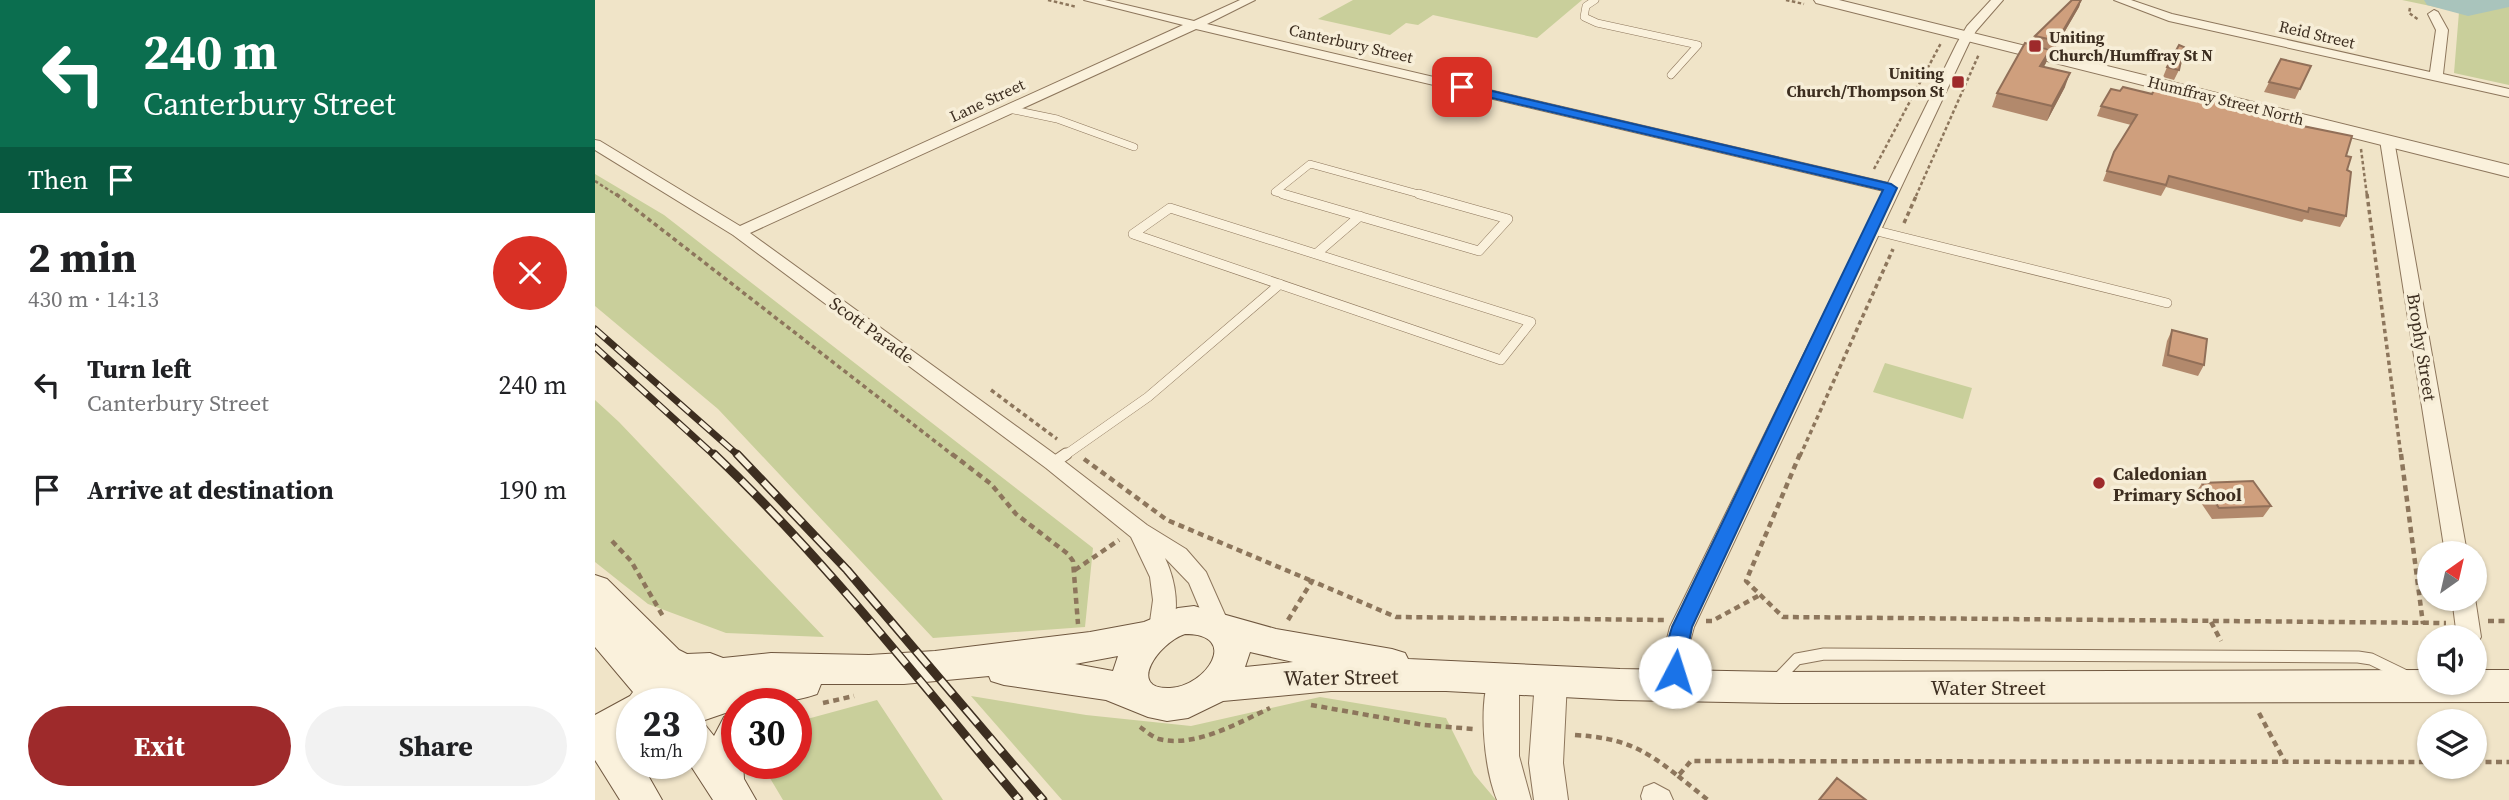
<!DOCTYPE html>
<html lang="en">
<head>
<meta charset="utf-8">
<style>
  :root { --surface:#fff; --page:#f2f2f2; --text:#202124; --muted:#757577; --accent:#9e2a2b }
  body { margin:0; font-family:"Source Serif 4",serif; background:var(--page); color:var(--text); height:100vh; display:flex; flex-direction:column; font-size:26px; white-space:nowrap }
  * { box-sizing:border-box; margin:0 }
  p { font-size:23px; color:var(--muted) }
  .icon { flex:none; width:38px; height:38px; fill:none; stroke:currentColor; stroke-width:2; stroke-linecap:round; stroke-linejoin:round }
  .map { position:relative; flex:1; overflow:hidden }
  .details { display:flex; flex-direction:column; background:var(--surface); width:595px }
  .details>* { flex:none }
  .banner { background:#0b6e4f; color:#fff; overflow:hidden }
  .needle { width:46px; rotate:34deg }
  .buttons { position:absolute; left:1822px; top:541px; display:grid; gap:14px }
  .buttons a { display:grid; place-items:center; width:70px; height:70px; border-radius:50%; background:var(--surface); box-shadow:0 2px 5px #0004; font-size:35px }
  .speed { position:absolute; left:21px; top:688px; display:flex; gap:14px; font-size:35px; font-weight:700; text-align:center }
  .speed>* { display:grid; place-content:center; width:91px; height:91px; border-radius:50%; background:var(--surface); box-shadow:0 2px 5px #0004; line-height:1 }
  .speed small { font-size:18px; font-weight:400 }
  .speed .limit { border:10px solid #d22; background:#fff; color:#111 }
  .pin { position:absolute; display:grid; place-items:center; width:60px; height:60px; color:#fff; margin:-30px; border-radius:14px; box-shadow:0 4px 10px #0006 }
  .me { position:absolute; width:77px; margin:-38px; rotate:5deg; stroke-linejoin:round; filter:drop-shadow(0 0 5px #0008) }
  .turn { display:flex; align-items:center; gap:24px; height:147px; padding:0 28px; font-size:32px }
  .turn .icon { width:91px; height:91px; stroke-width:2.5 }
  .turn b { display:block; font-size:49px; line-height:60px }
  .then { display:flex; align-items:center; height:66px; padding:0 28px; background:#0003; gap:14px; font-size:26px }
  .round { display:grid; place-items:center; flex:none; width:74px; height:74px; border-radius:37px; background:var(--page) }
  .overview { display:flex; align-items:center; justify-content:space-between; height:119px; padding:0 28px }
  h1 { font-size:42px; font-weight:700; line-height:52px }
  .action { display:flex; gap:14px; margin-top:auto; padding:14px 28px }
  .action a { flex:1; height:80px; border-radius:42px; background:var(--accent); color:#fff; font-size:28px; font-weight:700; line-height:80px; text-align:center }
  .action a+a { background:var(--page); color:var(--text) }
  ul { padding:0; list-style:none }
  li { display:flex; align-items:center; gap:21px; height:105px; padding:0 28px }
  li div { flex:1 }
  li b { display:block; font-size:26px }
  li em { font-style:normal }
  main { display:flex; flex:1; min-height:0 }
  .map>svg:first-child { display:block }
</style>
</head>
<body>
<main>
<section class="details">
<div class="banner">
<div class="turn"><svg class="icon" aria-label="left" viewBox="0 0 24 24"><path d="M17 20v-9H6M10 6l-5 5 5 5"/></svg><div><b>240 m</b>Canterbury Street</div></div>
<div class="then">Then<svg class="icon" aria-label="arrive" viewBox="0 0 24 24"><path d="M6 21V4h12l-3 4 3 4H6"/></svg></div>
</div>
<div class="overview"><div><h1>2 min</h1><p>430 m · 14:13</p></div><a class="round" style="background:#d93025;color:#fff"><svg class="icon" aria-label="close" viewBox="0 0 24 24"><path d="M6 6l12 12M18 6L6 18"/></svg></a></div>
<ul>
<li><svg class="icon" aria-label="left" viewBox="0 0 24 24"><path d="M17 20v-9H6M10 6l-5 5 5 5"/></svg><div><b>Turn left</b><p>Canterbury Street</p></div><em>240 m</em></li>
<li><svg class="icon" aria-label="arrive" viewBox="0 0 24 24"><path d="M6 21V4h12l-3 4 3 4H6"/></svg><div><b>Arrive at destination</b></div><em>190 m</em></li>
</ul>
<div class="action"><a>Exit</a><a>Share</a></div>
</section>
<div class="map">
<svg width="1914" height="800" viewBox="0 0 1914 800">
  <rect width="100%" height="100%" fill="#f0e4c8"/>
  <path fill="#c9cf9b" d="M758 0H987L942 38 838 15 823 25 811 23 795 35 723 19Z
    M1807 0H1914V85L1859 73 1864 12Z
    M0 174 69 215 498 548 490 627 338 638 123 409 0 306Z
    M1290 363 1377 388 1368 419 1278 392Z
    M0 400 24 422 229 637 131 633 53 604 0 562Z
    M376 696 491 715 596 726 725 697 851 718 879 774 901 800H467Z
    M282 700 348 800H188L166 763H201V722Z"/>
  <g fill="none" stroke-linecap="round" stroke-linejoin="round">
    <path fill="#a9c4bc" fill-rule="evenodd" d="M1829 0H1914V7L1873 16 1832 5Z"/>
    <defs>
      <path id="service-far2" d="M1000 0 991 6 989 17 1002 23 1103 45 1076 75
        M414 109 462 119 539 147
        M694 196 680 192 715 164 831 196"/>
      <path id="service-far1" d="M688 194 884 251 913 219 824 194
        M575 208 936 322 906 360 538 234Z
        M1278 230 1572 303
        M721 254 765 216
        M469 456 553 397 685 284"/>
      <path id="service" d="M458 463 471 454
        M1180 682 1202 659 1229 654 1763 657 1776 659 1809 675"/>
      <path id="minor" d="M489 0H510L599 21 645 0H660L612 24 1293 183 1362 43 1372 26 1396 0H1408L1381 31 1374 43 1099 627 1093 649 1092 686 1089 694 1080 697 1071 694C1062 674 1070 647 1075 627L1289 191 601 29 155 233 465 458 552 525 591 549 611 572 635 626 631 633 623 636 615 633 594 583 570 558C581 581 586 612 574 636L566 639 558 636 554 629 558 600 555 577 536 537 451 468 138 235 0 150V140L5 141 145 226 588 25Z
        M1519 0H1536L1577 14 1835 72 1841 30 1833 14 1839 10 1843 12 1853 30 1848 74 1914 89V97L1574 21Z
        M1792 136 1799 140 1872 553H1850L1785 140Z
        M1857 598H1880L1886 637 1882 644 1880 645V637H1862Z
        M1059 783 1074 791 1078 800H1047L1046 796 1049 787Z"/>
      <path id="tertiary" d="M1219 0H1244L1914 165V177L1221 3Z
        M908 665 919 669 924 679V756L936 800H902C889 769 882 700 897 669Z
        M956 667 967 671 972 681 968 763 973 800H939L934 763 940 681 945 671Z"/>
      <path id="secondary" d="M0 575 12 579 84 650 92 654 115 653 128 658 176 653 274 655 340 651 495 632 549 622 583 608 599 606 681 629 797 649 810 653 813 659 1025 669 1186 672 1834 670V682H1880V670H1914V702L1186 703 1025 700 851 691H736L628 701 593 718 572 721 553 717 511 700 409 685 396 681 394 676 309 684H226L222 694C196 703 169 704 142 704V709L107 721 119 736 129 717 142 712V763H148L149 779 161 800H118L94 763H96V704H37V732L29 737 37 749V763H46L67 800H25L0 760V715L35 696 38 692 0 647ZM590 634C646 634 611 687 575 688 531 690 563 643 590 634ZM655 652 698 662 650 667ZM523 656 518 671 480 664Z"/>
    </defs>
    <use href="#service-far2" stroke="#8d765c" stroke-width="8"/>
    <use href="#service-far1" stroke="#8d765c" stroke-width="10"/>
    <use href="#service" stroke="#8d765c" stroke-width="13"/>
    <use href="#minor" stroke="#8d765c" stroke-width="2"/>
    <use href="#tertiary" stroke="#8d765c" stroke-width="2"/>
    <use href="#secondary" stroke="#6f573f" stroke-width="2"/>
    <path stroke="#8d765c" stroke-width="2.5" stroke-dasharray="3.5 2.5" stroke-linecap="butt" d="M453 0 482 7
      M1191 0 1209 4
      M1815 8 1814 13 1824 20
      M1766 149 1772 196
      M1279 169 1346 43
      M0 181 23 196
      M1321 196 1384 54"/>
    <path stroke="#8d765c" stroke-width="3.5" stroke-dasharray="4.5 3.5" stroke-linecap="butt" d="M21 194 359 456
      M1772 194 1806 456
      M1309 223 1322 194
      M396 390 462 439
      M1205 456 1298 249"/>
    <path stroke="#8d765c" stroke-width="4.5" stroke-dasharray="6 4.5" stroke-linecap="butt" d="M357 454 396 484 421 514 473 554 478 561 483 624
      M1205 454 1151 581 1188 617 1851 623
      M1806 454 1828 624
      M489 459 572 520 717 581
      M17 541 36 561 69 618
      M480 570 524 540
      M693 620 717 581 801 617 1069 620
      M1111 621H1117L1165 595
      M1893 621H1914
      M1616 622 1626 641
      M228 703 259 696
      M716 705 829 725 878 729
      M1664 713 1690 762
      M545 727C551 731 557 737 564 739 600 748 643 723 675 708
      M980 735C1026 738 1047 747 1083 776L1096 761 1834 762
      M1880 762H1914
      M1083 776 1113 800"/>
    <use href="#service-far2" stroke="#faf1dc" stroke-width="7"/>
    <use href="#service-far1" stroke="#faf1dc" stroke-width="9"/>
    <use href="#service" stroke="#faf1dc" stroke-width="11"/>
    <use href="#minor" fill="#faf1dc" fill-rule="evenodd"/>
    <use href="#tertiary" fill="#faf1dc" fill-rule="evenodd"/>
    <use href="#secondary" fill="#faf1dc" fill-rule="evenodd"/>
    <defs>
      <path id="rail-far1" d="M0 329 144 456
        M0 347 120 456"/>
      <path id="rail" d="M119 454C231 560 325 682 424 800
        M142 454 252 570 448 800"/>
    </defs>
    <use href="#rail-far1" stroke="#3d2e20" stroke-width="7"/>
    <use href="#rail" stroke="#3d2e20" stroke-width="9"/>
    <use href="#rail-far1" stroke="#f7eed8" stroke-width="4.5" stroke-dasharray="14" stroke-linecap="butt"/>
    <use href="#rail" stroke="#f7eed8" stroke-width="6" stroke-dasharray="19" stroke-linecap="butt"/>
  </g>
  <path fill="#b2896c" d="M1486 0 1484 7 1459 50 1437 45 1440 36Z
    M1686 59 1716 66 1700 99 1669 92Z
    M1451 63 1448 67 1470 87 1452 121 1397 107 1402 93Z
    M1572 67 1584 70 1579 80 1568 77Z
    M1525 91 1557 94 1578 92 1673 119 1751 156 1752 170 1751 216 1745 227 1709 219 1707 222 1571 187 1566 196 1508 181 1519 152 1536 125 1502 116 1506 106Z
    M1577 330 1609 365 1603 376 1567 366 1572 341Z
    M1607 483 1676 506 1668 517 1617 519 1600 494Z"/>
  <path fill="#916f58" d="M1486 0 1484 7 1459 50 1462 41Z
    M1455 50 1451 63 1441 81 1445 66Z
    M1475 73 1470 87 1452 121 1457 106Z"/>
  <path fill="#cf9f7d" stroke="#916f58" stroke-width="2" d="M1477 0H1486L1462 41 1440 36Z
    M1430 43 1455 50 1445 66 1475 73 1457 106 1402 93Z
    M1584 45 1589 47 1584 70 1572 67Z
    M1686 59 1716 66 1705 89 1674 82Z
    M1564 81 1580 85 1578 92 1675 115 1673 119 1757 136 1751 156 1756 157 1752 170 1756 172 1751 216 1714 208 1713 212 1574 176 1571 185 1512 171 1519 152 1542 115 1506 106 1516 89 1525 91 1528 87 1557 94Z
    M1577 330 1612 339 1609 365 1573 355Z
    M1658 481 1676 506 1624 508 1607 483Z
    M1242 778 1271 800H1224Z"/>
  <path fill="#1a73e8" stroke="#114b97" stroke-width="2" d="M867 84 1296 184 1302 188 1097 627 1087 679 1080 681 1073 679C1066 664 1072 642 1077 627L1288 190 863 90 862 87Z"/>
  <g fill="#9e2a2b" stroke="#f7eed8" stroke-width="2.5">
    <rect x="1433" y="39" width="14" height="14" rx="3.5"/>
    <rect x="1356" y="75" width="14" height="14" rx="3.5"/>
    <circle cx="1504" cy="483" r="7"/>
  </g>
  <g text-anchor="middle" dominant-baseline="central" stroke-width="7" stroke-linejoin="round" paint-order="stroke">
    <g font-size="16" fill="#3d2e20" stroke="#f7eed8">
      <text transform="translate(1722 34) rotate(13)">Reid Street</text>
      <text transform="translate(756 43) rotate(13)">Canterbury Street</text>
      <text transform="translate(392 100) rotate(-25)">Lane Street</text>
      <text transform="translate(1631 100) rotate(14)">Humffray Street North</text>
    </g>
    <g font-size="16" font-weight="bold" fill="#3d2e20" stroke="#f7eed8" text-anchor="start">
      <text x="1454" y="37">Uniting<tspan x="1454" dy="18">Church/Humffray St N</tspan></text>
      <text x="1349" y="73" text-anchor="end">Uniting<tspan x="1349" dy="18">Church/Thompson St</tspan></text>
    </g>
    <g font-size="18" fill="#3d2e20" stroke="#f7eed8">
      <text transform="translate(277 330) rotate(36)">Scott Parade</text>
      <text transform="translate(1827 347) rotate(81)">Brophy Street</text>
    </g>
    <g font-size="18" font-weight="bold" fill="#3d2e20" stroke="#f7eed8" text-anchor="start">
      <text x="1518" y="473">Caledonian<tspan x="1518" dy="21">Primary School</tspan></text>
    </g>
    <g font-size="21" fill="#3d2e20" stroke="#f7eed8">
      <text transform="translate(746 677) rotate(-1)">Water Street</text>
      <text x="1393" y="687">Water Street</text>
    </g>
  </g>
</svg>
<div class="buttons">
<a><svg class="needle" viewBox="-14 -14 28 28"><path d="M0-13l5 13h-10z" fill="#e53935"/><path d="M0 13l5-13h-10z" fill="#757577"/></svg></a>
<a><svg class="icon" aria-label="sound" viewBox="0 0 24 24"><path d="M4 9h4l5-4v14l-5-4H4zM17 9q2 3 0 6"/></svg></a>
<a><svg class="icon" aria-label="layers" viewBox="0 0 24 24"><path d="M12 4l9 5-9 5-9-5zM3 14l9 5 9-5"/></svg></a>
</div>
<div class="speed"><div>23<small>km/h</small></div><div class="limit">30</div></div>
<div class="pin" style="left:867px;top:87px;background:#d93025"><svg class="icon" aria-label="arrive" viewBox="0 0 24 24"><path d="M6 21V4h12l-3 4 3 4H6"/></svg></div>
<svg class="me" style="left:1080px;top:672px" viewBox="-20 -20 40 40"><circle r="19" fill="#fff"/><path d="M0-13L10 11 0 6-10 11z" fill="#1a73e8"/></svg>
</div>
</main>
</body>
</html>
